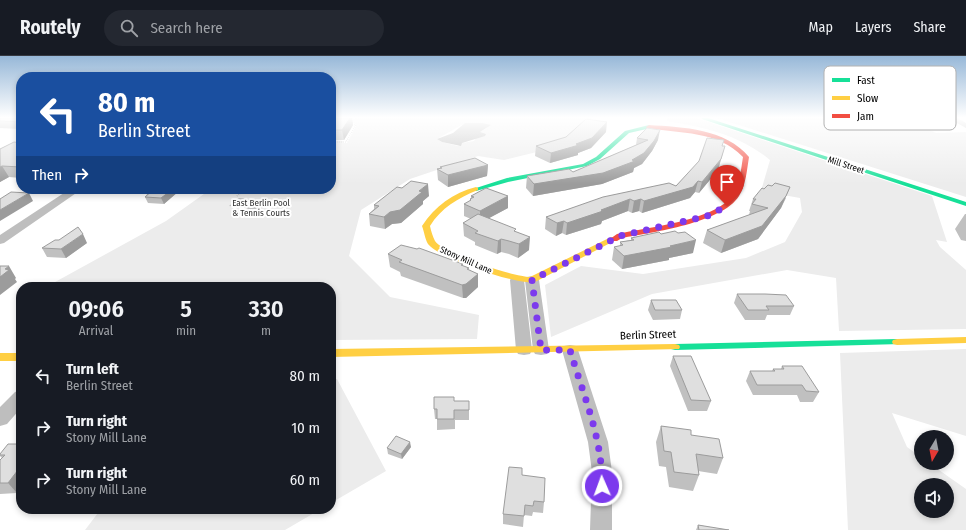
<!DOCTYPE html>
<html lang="en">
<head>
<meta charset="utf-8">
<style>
  :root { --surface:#171b24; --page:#242831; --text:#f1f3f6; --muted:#9ea1a6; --line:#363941 }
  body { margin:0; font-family:"Fira Sans Condensed",sans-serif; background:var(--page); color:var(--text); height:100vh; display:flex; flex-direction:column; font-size:15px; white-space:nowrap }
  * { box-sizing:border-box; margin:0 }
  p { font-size:13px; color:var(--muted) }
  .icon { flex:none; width:22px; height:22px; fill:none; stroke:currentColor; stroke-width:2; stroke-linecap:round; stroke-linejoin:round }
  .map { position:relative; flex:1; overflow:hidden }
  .drawer { position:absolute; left:16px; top:226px; width:320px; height:232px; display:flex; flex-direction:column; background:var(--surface); border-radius:16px; box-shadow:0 2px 6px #0003 }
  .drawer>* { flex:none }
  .top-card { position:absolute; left:16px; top:16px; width:320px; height:122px; border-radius:16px; box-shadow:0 2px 6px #0003; background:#1a4fa0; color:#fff; overflow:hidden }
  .needle { width:26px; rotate:190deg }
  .buttons { position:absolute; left:914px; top:374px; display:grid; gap:8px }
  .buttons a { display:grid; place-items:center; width:40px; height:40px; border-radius:50%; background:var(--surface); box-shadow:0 2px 6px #0003; font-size:20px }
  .pin { position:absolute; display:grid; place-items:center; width:34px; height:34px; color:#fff; margin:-41px -17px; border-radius:50% 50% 50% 0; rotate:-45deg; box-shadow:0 0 4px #0007 }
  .pin .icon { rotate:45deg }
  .me { position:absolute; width:44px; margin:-22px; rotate:358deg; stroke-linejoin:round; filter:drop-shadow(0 0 3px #0008) }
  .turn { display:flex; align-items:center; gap:14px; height:84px; padding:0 16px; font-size:18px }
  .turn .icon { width:52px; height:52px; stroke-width:2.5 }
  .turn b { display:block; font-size:28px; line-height:34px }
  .then { display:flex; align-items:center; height:38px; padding:0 16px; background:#0003; gap:8px; font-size:15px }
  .eta { display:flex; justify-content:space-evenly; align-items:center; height:68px; text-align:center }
  .eta b { font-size:24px; font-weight:600; line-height:28px }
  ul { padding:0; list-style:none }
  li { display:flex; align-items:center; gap:12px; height:52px; padding:0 16px }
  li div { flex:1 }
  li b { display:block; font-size:15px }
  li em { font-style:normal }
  header { display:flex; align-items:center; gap:24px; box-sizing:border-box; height:56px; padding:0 20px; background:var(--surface); border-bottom:1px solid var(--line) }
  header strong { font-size:19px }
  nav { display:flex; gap:22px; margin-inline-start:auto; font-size:14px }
  .search { width:280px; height:36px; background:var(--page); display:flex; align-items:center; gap:10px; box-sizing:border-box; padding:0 14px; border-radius:22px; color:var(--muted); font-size:15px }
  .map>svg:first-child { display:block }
</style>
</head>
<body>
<header>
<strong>Routely</strong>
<div class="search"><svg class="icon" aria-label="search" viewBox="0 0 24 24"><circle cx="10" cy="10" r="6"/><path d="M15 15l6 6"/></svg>Search here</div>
<nav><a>Map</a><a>Layers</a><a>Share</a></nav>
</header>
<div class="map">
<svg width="966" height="474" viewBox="0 0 966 474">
  <rect width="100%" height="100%" fill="#fff"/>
  <path fill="#ececec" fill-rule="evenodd" d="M358 62H593L569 84 545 94 504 104 478 100 410 123 361 154 349 200 390 241 479 259 477 283 331 284V231H46L166 165 211 133H331V85H343V87H347L357 69 350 65ZM465 67H483L487 72 480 76 474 85 462 87 458 90 442 86 437 83Z
    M667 62H696L932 140 947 186 936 184 940 191 966 214V273L839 275 836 222 787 214 652 238 551 281 545 229 581 210 643 218 746 202 785 186 802 156 800 142 761 135 770 104C740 79 704 71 667 65Z
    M717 62H904L936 77 966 76V141Z
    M966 293V380L892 357 907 391 921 401V407H929L966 433V474H848L840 297ZM921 429H947V455H921Z
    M331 323H337L386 415 331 447Z
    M101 453H321L285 474H85Z"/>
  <path fill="#bfbfbf" d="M465 67H483L491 69 480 76 486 78 485 80 462 87 461 90 442 86 437 83 453 77Z
    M239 142 270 145 252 160 241 158 248 152 229 150Z"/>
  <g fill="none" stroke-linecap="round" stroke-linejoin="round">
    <path stroke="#b9b9b9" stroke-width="1.5" stroke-dasharray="0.5 1.5" stroke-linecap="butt" d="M350 65 357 62
      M331 86H346L356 69 350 67
      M237 140 246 133"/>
    <path fill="#bebebe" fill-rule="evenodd" d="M948 62H957L966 67V72Z
      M70 133H82L4 187 0 188V179Z
      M517 220 522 221 524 224 532 294 530 298 524 299 518 298 516 294 510 224 512 221Z
      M532 220 537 221 539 224 549 294 547 298 541 299 535 298 533 294 525 224 527 221Z
      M570 289 576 290 578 294 608 386 612 416V474H590L592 416 588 386 562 294 564 290Z
      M21 334V352L7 368 0 370V351L15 336Z"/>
    <path fill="#16e098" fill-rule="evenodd" d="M702 62H708L966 146V150L702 63Z
      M649 69 652 71 651 72 629 77 600 103 587 110 508 126 476 135 473 133 507 122 583 108 596 101 625 75Z
      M897 283 901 284 902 286 901 288 675 294 671 293 670 291 671 289 675 288Z"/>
    <path fill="#ffcf43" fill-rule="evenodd" d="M476 131 478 132V134C458 142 441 152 430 170 431 175 433 181 435 185 444 198 514 221 530 221L611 181H614L618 183 535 226C518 230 439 202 428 188 425 183 424 175 422 170 435 150 453 137 476 131Z
      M966 281V287L897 289 893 288 892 286 893 284 897 283Z
      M675 288 679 289 680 291 679 293 331 301V293Z
      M0 297H21V305H0Z"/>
    <path fill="#f24e42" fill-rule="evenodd" d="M649 69C683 71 726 73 749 101 747 113 746 129 739 140 722 167 653 176 622 182L617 185H611L610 183 617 178C645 172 720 164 734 137 740 127 741 113 743 101 717 74 681 78 647 72L646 71Z"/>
  </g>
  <path fill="#c0c0c0" d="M0 62H21V73L0 72Z
    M331 62H352L353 69 344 84H331Z
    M606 76 591 92 578 97V99L550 107 535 100 536 90Z
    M637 82 658 84 652 95 642 108 634 112 633 116 602 128 533 140 526 132 527 120 573 116 636 89Z
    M21 87V122L9 121 0 126V93Z
    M722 90H725L718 114 699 137 695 136 690 142 642 157 639 155 632 157 628 155 602 165 601 168 566 179 562 177 556 180 545 173 546 161 676 130Z
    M488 109 487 120 448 131 438 124 437 113 440 112V111Z
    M144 133H178L179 135 164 148 148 147 145 141 148 139H147Z
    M429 140 423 145V148L401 167 392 168 385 173 370 170 369 158 374 153V149Z
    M471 140 508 152 489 162 516 176 529 194 518 202 509 198 501 196 497 198 475 189V186L464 180 463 167 471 163 464 160V148L470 145V143H471Z
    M786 142 781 152 758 183 721 197 703 187 707 174 749 159 750 155H749L753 143Z
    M965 158H966V185L961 184 955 173Z
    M661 178 693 197 669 202V204L622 213 612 204 614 191 620 190V186L631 184V182Z
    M87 187 66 202 47 201 42 192Z
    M388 198 463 210 469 214 478 218V231L466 242H463L401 220 400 216 390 211Z
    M737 238 794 250 790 259H767L765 264H745L734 247Z
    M651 244 682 254 680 263 653 264 648 254Z
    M673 300 711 345 707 355H688L670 310Z
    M782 310 819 336 813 346H800L797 339H753L746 325 750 315H772L773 313H781Z
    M469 345V364H455V373L437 374V363H435L434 353Z
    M661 370 691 379 723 402 717 418 698 415 699 419 693 435 669 431 666 411 659 410 656 386Z
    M21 388V432L17 437 0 438V404L2 402 0 400V398Z
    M411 391 402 403 388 398 387 392Z
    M522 419 544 446 543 457 533 456 532 460 524 459 523 471 503 468V458Z
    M698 469 729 474H696Z"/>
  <path fill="#9c9c9c" d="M350 62H352L353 69 344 84 342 74Z
    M607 66 606 76 591 92 578 97V99L550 107 551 97 576 88Z
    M660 74 658 84 652 95 642 108 634 112 633 116 602 128 533 140 534 128 632 104Z
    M721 103 718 114 699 137 702 126Z
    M488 109 487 120 448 131V119Z
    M2 110 9 121 0 126V111Z
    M698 125 695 136 690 142 642 157 644 145Z
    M428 128 429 140 423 145V148L401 167 392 168 385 173 384 161 390 156 419 135Z
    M790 131 781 152 758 183 721 197 725 184 762 170Z
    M172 133H178L179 135 164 148 161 142Z
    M29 137 33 145 0 165V154Z
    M508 140V152L480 167V155Z
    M630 143 628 155 602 165 601 168 566 179 567 167Z
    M641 143 639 155 632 157 634 145Z
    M564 165 562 177 556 180 557 167Z
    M83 178 87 187 66 202 61 193Z
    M530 181 529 194 518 202 519 188Z
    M501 183V196L497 198 498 185Z
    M696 184 693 197 669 202V204L622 213 624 200Z
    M9 210 16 222 15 223 17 226 0 239V221L5 213Z
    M478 218V231L466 242H463L462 229Z
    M410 386 411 391 402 403 401 398Z
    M21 410V432L17 437 8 427Z"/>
  <path fill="#dfdfdf" stroke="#9c9c9c" d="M0 62H21V66L0 65Z
    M331 62H350L342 74H331Z
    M586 63 607 66 592 82 576 88 579 89 551 97 536 90 566 81Z
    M647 72 660 74 654 85 644 97 632 104 635 105 603 117 534 128 527 120 569 113 573 116 648 84 637 82Z
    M707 82 724 84 722 90H725L721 103 702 126 698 125 693 131 644 145 641 143 634 145 630 143 601 154 603 155 567 167 564 165 557 167 546 161 603 141 669 127 676 130 699 105Z
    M14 86 21 87V111L2 110 0 111V93Z
    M475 102 488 109 448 119 437 113 442 112 440 111Z
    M411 125 428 128 419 135 422 136 400 154 390 156 384 161 369 158 379 150 374 149 397 131 402 132Z
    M775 127 790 131 786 140 762 170 725 184 707 174 768 152 752 148 756 143H753L762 132 764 133 768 129 772 130Z
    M486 132 508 140 480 155 464 148 471 144 470 143 474 141 471 140Z
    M144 133H173L161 142 145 141 153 134Z
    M11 136 29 137 0 154V143Z
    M478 158 516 173 514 175 530 181 519 188 509 185 501 183 498 185 475 177 478 175 463 167Z
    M78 171 83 178 61 193 42 192 55 184H59Z
    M675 175 678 177 685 176 696 184 670 190 672 191 624 200 614 191 623 189 620 186 634 184 631 182 659 176 661 178Z
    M401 189 417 193 419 192 463 208 461 209 469 212 467 213 478 218 466 228 462 229 399 206 402 204 388 198Z
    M0 210H9L5 213 9 214 0 221Z
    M737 238H765L786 239 794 250H766L769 254H748Z
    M651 244H676L682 254H655Z
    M673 300H691L711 345 691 344Z
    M782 310H802L819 336 806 335 802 329H757L750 315H775L773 313H784Z
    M434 341H454V345H469V354H454V363H437V353H434Z
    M661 370 691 374V379L719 383 723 402 696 398 699 419 674 416 671 396 664 395Z
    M396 380 410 386 401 398 387 392Z
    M8 388H21V410L8 427H0V404L5 399H0V398Z
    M509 411 522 412V419L545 422 544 446 534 445 533 450 525 449 524 460 503 458Z
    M698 469 729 474H699Z"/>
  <linearGradient id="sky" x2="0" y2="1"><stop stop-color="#97b8d8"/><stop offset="0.48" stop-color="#fff"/><stop offset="1" stop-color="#fff" stop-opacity="0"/></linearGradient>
  <rect width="966" height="128" fill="url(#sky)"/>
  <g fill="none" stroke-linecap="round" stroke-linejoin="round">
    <path stroke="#7c3aed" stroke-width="7" stroke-dasharray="0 12.6" d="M602 430C603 384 583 338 570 294H541L532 224 620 180 707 160 727 150"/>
  </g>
  <g text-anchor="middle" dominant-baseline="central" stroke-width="4" stroke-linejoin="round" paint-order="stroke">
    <g font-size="9" fill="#000" stroke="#fff">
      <text transform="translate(846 109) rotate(18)">Mill Street</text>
      <text transform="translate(466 204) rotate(24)">Stony Mill Lane</text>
    </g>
    <g font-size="9" fill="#333" stroke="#fff">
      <text x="261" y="147">East Berlin Pool<tspan x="261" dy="10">&amp; Tennis Courts</tspan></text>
    </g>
    <g font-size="11" fill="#000" stroke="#fff">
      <text transform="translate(648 279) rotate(-2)">Berlin Street</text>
    </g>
  </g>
  <rect x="824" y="10" width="132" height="64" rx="6" fill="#fff" stroke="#b2b2b2" stroke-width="1"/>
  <rect x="832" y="22" width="18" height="4" fill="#16e098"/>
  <rect x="832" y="40" width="18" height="4" fill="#ffcf43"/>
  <rect x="832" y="58" width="18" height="4" fill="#f24e42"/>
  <g font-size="11" fill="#000">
    <text x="857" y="28">Fast</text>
    <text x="857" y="46">Slow</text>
    <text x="857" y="64">Jam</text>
  </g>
</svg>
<div class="buttons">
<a><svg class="needle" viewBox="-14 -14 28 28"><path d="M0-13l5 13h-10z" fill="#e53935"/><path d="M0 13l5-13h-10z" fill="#9ea1a6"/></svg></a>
<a><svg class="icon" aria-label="sound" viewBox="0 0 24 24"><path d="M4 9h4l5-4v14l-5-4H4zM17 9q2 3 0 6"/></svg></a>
</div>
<div class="pin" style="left:727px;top:150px;background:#d93025"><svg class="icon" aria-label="arrive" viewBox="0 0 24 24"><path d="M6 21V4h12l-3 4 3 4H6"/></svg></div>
<svg class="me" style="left:602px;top:430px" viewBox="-20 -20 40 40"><circle r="17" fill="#7c3aed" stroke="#fff" stroke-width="3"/><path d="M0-11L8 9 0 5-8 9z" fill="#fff"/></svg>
<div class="top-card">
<div class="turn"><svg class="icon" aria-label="left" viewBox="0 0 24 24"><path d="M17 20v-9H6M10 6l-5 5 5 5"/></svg><div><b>80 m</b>Berlin Street</div></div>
<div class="then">Then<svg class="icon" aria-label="right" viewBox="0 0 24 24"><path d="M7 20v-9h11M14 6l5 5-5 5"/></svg></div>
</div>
<section class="drawer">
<div class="eta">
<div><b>09:06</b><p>Arrival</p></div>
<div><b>5</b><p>min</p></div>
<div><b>330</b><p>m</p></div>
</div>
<ul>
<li><svg class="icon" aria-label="left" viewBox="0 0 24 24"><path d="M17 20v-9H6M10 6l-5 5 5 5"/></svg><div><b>Turn left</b><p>Berlin Street</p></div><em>80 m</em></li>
<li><svg class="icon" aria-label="right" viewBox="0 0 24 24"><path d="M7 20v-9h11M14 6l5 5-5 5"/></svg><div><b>Turn right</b><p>Stony Mill Lane</p></div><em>10 m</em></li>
<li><svg class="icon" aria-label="right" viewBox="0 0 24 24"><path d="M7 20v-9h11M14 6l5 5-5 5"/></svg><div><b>Turn right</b><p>Stony Mill Lane</p></div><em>60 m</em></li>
</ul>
</section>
</div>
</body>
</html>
